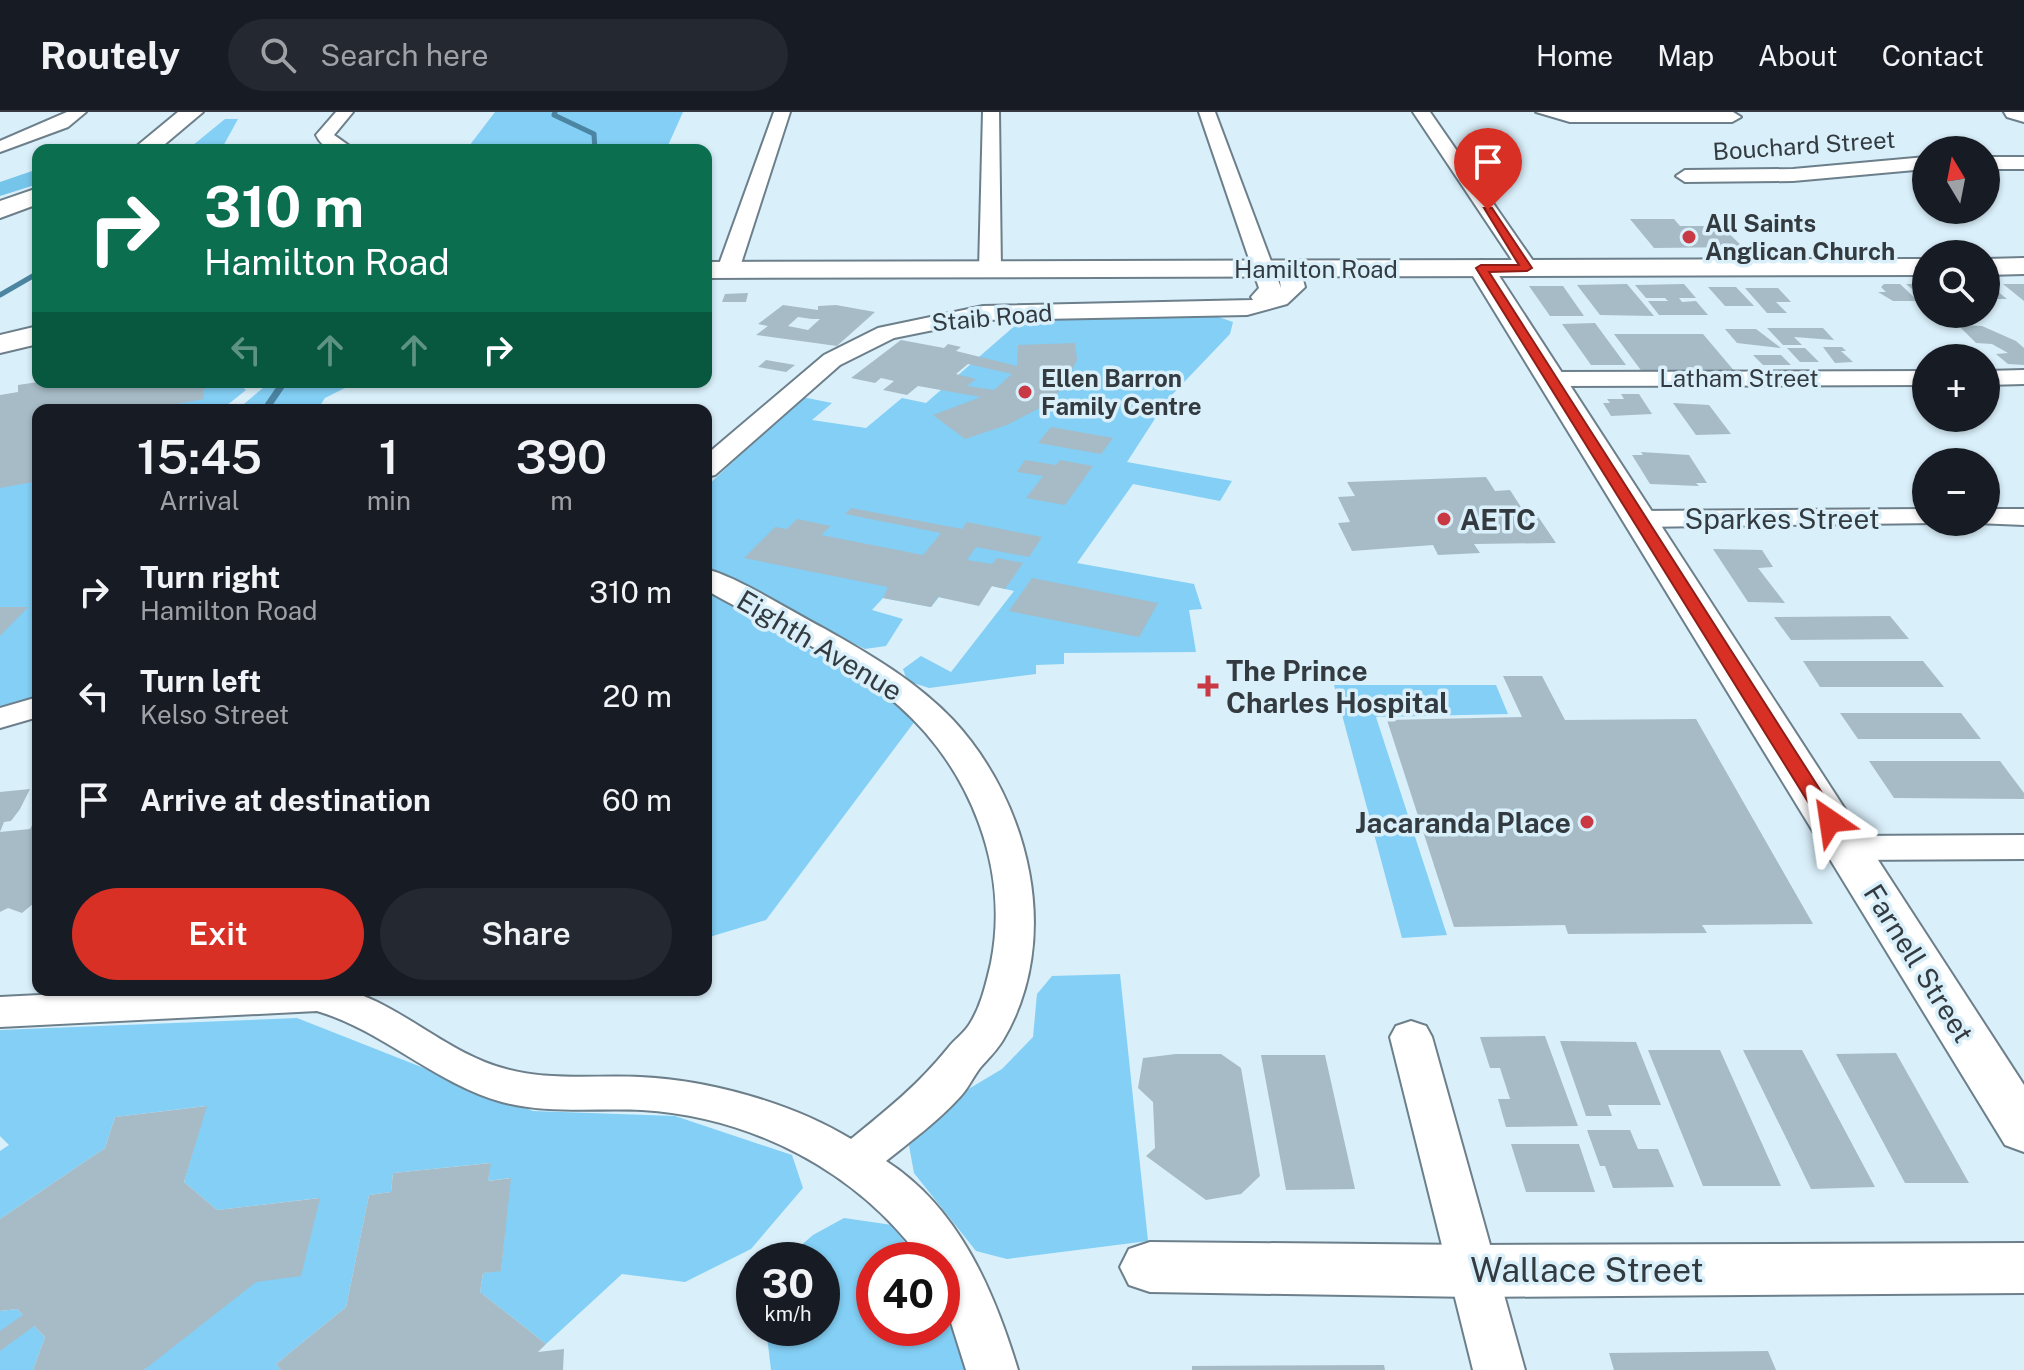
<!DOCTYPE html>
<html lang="en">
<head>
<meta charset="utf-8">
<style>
  :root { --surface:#171b24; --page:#242831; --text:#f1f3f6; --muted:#9ea1a6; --line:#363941; --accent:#d93025 }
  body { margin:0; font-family:"Public Sans",sans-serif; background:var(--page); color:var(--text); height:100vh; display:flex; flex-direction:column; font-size:30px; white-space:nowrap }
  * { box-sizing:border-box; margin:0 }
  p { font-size:26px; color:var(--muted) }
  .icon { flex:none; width:44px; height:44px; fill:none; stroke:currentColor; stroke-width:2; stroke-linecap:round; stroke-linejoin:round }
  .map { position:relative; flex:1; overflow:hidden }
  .side { position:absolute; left:32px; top:292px; width:680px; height:592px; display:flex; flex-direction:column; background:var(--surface); border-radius:16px; box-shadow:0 2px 6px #0004 }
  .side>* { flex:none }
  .hud { position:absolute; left:32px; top:32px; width:680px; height:244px; border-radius:16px; box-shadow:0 2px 6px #0004; background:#0b6e4f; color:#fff; overflow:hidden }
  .needle { width:52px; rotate:350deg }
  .tools { position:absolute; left:1912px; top:24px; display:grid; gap:16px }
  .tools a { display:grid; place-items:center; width:88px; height:88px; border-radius:50%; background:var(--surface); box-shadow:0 2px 6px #0004; font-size:40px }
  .speed { position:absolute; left:736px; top:1130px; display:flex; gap:16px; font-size:40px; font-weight:700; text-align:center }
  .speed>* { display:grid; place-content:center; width:104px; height:104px; border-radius:50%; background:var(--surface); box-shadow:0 2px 6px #0004; line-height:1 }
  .speed small { font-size:20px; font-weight:400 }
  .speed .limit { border:12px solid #d22; background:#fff; color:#111 }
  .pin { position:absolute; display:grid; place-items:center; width:68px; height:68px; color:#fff; margin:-82px -34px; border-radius:50% 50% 50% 0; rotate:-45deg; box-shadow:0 0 8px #0007 }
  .pin .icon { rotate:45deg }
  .me { position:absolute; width:88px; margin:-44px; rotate:328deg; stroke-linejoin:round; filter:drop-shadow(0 0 6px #0008) }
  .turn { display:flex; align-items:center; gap:28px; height:168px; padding:0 40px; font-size:36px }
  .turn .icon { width:104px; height:104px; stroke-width:2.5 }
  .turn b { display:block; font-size:56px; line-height:68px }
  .lanes { display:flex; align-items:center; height:76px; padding:0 40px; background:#0003; justify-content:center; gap:40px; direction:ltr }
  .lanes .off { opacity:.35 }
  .eta { display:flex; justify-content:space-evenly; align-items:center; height:136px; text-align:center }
  .eta b { font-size:48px; font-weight:600; line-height:56px }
  .button { display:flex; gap:16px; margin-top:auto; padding:16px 40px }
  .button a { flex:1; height:92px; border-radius:48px; background:var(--accent); color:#fff; font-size:32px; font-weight:600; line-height:92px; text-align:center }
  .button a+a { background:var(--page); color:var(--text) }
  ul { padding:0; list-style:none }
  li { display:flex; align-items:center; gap:24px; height:104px; padding:0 40px }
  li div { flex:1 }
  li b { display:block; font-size:30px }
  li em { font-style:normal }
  header { display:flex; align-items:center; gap:48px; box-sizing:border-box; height:112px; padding:0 40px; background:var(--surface); border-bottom:2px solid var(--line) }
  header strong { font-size:38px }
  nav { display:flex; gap:44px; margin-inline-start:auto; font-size:28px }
  .search { width:560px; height:72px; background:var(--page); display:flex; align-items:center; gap:20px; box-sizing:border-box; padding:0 28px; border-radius:44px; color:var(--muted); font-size:30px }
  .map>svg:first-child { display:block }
</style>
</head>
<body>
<header>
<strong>Routely</strong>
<div class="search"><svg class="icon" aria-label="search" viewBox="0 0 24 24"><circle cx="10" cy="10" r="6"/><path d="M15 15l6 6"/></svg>Search here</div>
<nav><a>Home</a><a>Map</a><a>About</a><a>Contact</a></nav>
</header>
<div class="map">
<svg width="2024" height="1258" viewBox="0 0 2024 1258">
  <rect width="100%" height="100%" fill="#d9effa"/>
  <path fill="#83cff5" d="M495 0H683L666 38H466Z
    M225 7H238L221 38H187Z
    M1210 202 1233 210 1230 222 1167 288 1127 350 1232 369 1220 389 1133 372 1077 451 1194 472 1202 497 1189 498 1196 540 1064 541V552L1036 553V562L929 576 907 569 903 557 921 544 951 560 1014 479 992 474 939 485 931 495 883 486 872 498 903 507 886 534 865 537 706 457V375L802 285 832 291 812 308 866 316 902 286 926 291 1026 204Z
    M214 270H236L246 278 221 298H44Z
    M292 270H357L325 286 317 298H237L264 275Z
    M38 299V590L0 602V305Z
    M706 480 865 568 915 609 766 808 706 826Z
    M1334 573H1496L1508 602 1376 605 1447 823 1402 826Z
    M1120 862 1148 1129 1007 1147 976 1139 914 1061 908 1028 940 994 1002 957 1033 925 1037 882 1052 864Z
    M297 906 533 999 675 1004 792 1043 803 1076 751 1137 685 1170 622 1162 546 1232 480 1180 483 1161 501 1158 510 1066 488 1069 490 1051 393 1061 391 1080 369 1083 346 1195 276 1252 281 1258H144L319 1086 217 1098 184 1070 206 994 115 1005 105 1036 0 1107V1039L9 1033 0 1024V918Z
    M844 1106 892 1113 918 1148H874V1216H942V1186L970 1237 972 1258H771L766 1216H822V1148H784L813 1123Z
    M17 1197 45 1225 33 1258H0V1199Z"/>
  <path fill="#75c4ea" d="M38 57V72L0 84V70Z"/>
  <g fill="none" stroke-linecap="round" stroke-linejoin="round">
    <path stroke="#4c85a1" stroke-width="5" d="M555 0 554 3 594 22 595 38
      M0 183 38 161"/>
    <path stroke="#4c85a1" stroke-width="7" d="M265 298 284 270"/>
  </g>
  <path fill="#a6bbc6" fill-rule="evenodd" d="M1630 107H1674L1680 114H1721L1743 135 1654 136Z
    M1917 168H1926V182H1918L1906 172H1921Z
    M1986 170 2007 187H1986Z
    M1627 172 1654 204 1600 203 1577 173Z
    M1684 172 1696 186H1679L1682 190 1696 189 1708 203H1659L1648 189H1668L1665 186H1646L1635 173Z
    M1884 172H1900L1918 189H1893L1878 180H1886L1881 175Z
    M2003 172H2024V189Z
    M1529 174H1563L1584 204H1550Z
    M1708 175H1736L1754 194H1725Z
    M1745 176H1778L1791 190H1776L1787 201H1767Z
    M748 181 746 190H722L725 182Z
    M783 193 818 198V194L836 193 875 200 837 234 756 223 768 214 758 212ZM798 205 812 207H820L808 218 788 214Z
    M1595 211 1626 253H1591L1562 212Z
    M1958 213 1982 214 2016 229 2024 236V253L2008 252 1996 242 2008 241 1992 232 1976 231Z
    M1767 216H1823L1834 228 1794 225 1802 233H1783Z
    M1725 217H1756L1781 236 1737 231Z
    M1614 222H1703L1736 261H1643Z
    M901 228 944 236 948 232 961 235 956 239 1017 254 1018 233 1075 231 1077 248 1063 276 1040 296 1007 313 965 327 933 303 981 285 918 274 907 283 883 278 894 269 881 266 875 271 851 266ZM968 252 1012 262 994 278 967 274 976 267 956 262Z
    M1823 235H1842L1846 239H1841L1853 250 1835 251Z
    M1787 236H1805L1819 250H1800Z
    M1753 243H1781L1791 253H1763Z
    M766 248 795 253 786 260 758 255Z
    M38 270H209L203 279 204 287 176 292 172 298H38V369L0 376V283L18 280V273Z
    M1621 282H1639L1652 302 1611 304 1603 291H1610L1607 287H1624Z
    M1673 291 1709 293 1731 322 1696 323Z
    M1051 315 1113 326 1101 342 1038 331Z
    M1641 340 1689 343 1707 371H1696L1699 374 1650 372 1632 343H1643Z
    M1025 348 1056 353 1060 348 1093 354 1065 393 1026 386 1043 364 1017 360Z
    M1486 365 1495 379 1510 378 1526 403H1537L1556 431 1474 432 1480 441 1438 443 1433 433 1352 439 1338 411 1350 410 1338 385 1355 384 1347 370Z
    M851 396 962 417 967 410 1042 425 1029 445 976 435 967 448 992 452 997 446 1023 451 1005 477 992 474 979 494 938 485 931 495 883 486 888 475 744 446 775 415 787 417 797 407 831 414 821 423 923 443 941 421 845 402Z
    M1713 437 1762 438 1773 455 1758 456 1785 491 1748 490Z
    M1032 466 1158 491 1139 525 1009 499Z
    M0 495H28L0 524Z
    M1890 504 1909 527 1791 528 1774 505Z
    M1803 549H1923L1944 575H1820Z
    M1503 564H1542L1565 608 1696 607 1813 812 1702 813 1707 821 1568 822 1565 813 1454 815 1387 608 1522 605Z
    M1840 601H1961L1981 627H1858Z
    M1869 649H2000L2024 681V687L1894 686Z
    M30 677 20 697 11 709 4 710 0 720 30 717 38 703V792L34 791 22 801 8 796 0 800V680Z
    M1545 924 1578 1014 1506 1015 1498 987H1510L1500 956H1490L1480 925Z
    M1560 929 1636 930 1661 993H1608L1612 1004H1586Z
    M1648 938H1720L1781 1074H1703Z
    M1743 938H1802L1875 1075 1811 1077Z
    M1896 941 1969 1071H1905L1836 942Z
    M1176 942H1221L1241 956 1260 1064 1241 1082 1206 1088 1146 1044 1155 1036 1153 990 1138 976 1143 946Z
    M1261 943H1325L1355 1077 1286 1078Z
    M207 994 184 1070 217 1098 320 1086 301 1164 256 1170 144 1258H33L45 1225 34 1214 0 1239V1219L23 1203 17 1197 0 1199V1107L105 1036 115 1005Z
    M1587 1018H1630L1638 1037H1658L1674 1075 1613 1076 1605 1054H1600Z
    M1511 1032H1579L1595 1080H1526Z
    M491 1051 488 1069 511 1066 501 1159 483 1161 480 1180 546 1232 538 1240 564 1237 563 1258H281L276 1252 346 1195 369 1083 391 1080 393 1061Z
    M1768 1239 1776 1258H1614L1609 1241Z
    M1384 1253 1385 1258H1192V1254Z"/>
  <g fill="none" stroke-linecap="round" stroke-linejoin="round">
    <defs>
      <path id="minor" d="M67 0H86L68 15 0 40V29Z
        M336 0H353L334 23 355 38C338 38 324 40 316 23Z
        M774 0H790L739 158 728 164 720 163 717 158Z
        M983 0H999L1001 158 990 164 979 158Z
        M1199 0H1215L1281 176 1278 157 1281 152 1289 151 1300 157 1305 175 1287 192 1247 203 983 208 894 226 840 253 715 363 706 365V343L824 243 878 216 983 194 1253 188 1251 185 1259 176Z
        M1413 0H1430L1538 156 1534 160H1520Z
        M1536 0H1733L1741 5 1732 10H1570Z
        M1926 45V57L1793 69 1685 70 1676 64 1685 58 1793 57Z
        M1986 45H2024V57H1986Z
        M2024 258V272L1986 273V259Z
        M1926 259V273L1551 274 1539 267 1551 260Z
        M1926 397V410L1936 411 1638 415 1628 413 1624 407 1628 401 1638 399Z
        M1986 397H2024V413L1976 411 1986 410Z
        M706 457C740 466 792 500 825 517 871 543 917 570 953 608 1030 691 1063 827 1003 928 997 938 988 947 980 956 973 965 968 977 959 986 938 1009 911 1029 886 1049 959 1096 994 1179 1018 1258H966L942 1182V1148H922C857 1059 753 1005 642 998 595 996 548 1002 502 990 434 971 384 919 317 899L0 915V885L140 878H347C404 895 448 942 506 957 549 969 596 963 640 965 709 968 792 991 851 1027 888 997 918 973 948 936 954 928 963 922 969 913 981 895 986 872 991 851 1010 756 970 657 899 594 844 544 770 515 706 478Z
        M38 585V605L0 616V596Z
        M2024 723V747L1847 748 1834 745 1829 736 1834 727 1847 724Z
        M1411 909 1426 914 1432 925 1525 1258H1473L1390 925 1396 914Z"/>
      <path id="tertiary" d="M1481 148 1494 156 2024 973V1040L2005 1033 1468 156Z
        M1150 1130 1474 1133 2024 1131V1181L1474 1185 1150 1180 1129 1173 1120 1155 1129 1137Z"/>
      <path id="secondary" d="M2024 146V162L1986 163V147Z
        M1926 147V163L706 166V150Z"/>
      <path id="primary" d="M178 0H203L158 38H132Z
        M38 76V92L0 106V89Z
        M38 214V232L0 241V223Z"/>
      <path id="trunk" d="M2004 0H2024V10L2007 5Z"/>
    </defs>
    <use href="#minor" stroke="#6c7f8a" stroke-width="4"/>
    <use href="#tertiary" stroke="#6c7f8a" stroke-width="4"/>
    <use href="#secondary" stroke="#6c7f8a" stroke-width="4"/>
    <use href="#primary" stroke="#6c7f8a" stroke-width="4"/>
    <use href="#trunk" stroke="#6c7f8a" stroke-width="4"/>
    <use href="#minor" fill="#fff" fill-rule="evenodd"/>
    <use href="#tertiary" fill="#fff" fill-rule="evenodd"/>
    <use href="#secondary" fill="#fff" fill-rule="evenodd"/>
    <use href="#primary" fill="#fff" fill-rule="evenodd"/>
    <use href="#trunk" fill="#fff" fill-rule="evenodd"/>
  </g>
  <path fill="#d93025" stroke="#8d1f18" stroke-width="2" d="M1484 96H1492L1532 156 1527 159 1489 160 1840 709 1837 714H1823L1476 156 1481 153H1519Z"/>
  <g fill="#c93943" stroke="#d9effa" stroke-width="3">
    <circle cx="1689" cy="125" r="8"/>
    <circle cx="1025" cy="280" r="8"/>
    <circle cx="1444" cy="407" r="8"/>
    <path d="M1204 562h8v8h8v8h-8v8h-8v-8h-8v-8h8z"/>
    <circle cx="1587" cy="710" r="8"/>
  </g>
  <g text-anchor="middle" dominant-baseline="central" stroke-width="7" stroke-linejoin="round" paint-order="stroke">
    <g font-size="24" fill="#333b40" stroke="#d9effa">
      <text transform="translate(1804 33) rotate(-4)">Bouchard Street</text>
      <text x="1316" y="157">Hamilton Road</text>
      <text transform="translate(992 205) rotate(-5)">Staib Road</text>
      <text x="1739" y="266">Latham Street</text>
    </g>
    <g font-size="24" font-weight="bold" fill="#333b40" stroke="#d9effa" text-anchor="start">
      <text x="1705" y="111">All Saints<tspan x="1705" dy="28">Anglican Church</tspan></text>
      <text x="1041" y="266">Ellen Barron<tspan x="1041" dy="28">Family Centre</tspan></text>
    </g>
    <g font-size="28" fill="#333b40" stroke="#d9effa">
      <text x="1782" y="406">Sparkes Street</text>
      <text transform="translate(820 533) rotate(31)">Eighth Avenue</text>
      <text transform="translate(1919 851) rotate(58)">Farnell Street</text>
    </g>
    <g font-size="28" font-weight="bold" fill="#333b40" stroke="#d9effa" text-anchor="start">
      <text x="1460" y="407">AETC</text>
      <text x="1226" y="558">The Prince<tspan x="1226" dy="32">Charles Hospital</tspan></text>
      <text x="1571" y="710" text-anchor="end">Jacaranda Place</text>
    </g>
    <g font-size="34" fill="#333b40" stroke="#d9effa">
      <text x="1587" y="1158">Wallace Street</text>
    </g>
  </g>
</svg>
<div class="tools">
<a><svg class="needle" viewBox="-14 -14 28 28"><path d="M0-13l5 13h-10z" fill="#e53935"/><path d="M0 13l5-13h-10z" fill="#9ea1a6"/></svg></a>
<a><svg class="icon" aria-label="search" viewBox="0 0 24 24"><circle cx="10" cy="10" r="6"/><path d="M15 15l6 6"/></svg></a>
<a>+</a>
<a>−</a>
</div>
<div class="speed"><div>30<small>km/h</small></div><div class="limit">40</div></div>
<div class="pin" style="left:1488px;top:98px;background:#d93025"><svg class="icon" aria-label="arrive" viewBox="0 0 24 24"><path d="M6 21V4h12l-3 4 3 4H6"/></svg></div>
<svg class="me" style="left:1830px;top:709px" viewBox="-20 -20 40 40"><path d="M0-17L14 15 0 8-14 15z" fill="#d93025" stroke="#fff" stroke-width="4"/></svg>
<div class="hud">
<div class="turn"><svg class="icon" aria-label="right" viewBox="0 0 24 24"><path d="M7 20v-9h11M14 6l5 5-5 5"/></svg><div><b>310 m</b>Hamilton Road</div></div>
<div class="lanes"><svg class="icon off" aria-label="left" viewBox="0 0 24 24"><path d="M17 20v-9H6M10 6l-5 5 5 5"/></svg><svg class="icon off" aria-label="ahead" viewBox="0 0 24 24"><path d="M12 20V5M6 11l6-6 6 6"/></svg><svg class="icon off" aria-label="ahead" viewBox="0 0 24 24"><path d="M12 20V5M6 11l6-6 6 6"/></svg><svg class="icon" aria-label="right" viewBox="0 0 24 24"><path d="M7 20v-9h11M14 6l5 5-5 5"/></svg></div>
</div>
<section class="side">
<div class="eta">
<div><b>15:45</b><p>Arrival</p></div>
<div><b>1</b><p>min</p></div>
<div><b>390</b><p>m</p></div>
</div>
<ul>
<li><svg class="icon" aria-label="right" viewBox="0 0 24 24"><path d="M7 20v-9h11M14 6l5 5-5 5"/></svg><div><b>Turn right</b><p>Hamilton Road</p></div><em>310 m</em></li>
<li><svg class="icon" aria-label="left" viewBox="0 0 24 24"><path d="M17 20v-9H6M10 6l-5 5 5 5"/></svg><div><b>Turn left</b><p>Kelso Street</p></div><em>20 m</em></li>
<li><svg class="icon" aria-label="arrive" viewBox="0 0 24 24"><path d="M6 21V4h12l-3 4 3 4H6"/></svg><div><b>Arrive at destination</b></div><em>60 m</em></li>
</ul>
<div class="button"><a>Exit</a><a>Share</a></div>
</section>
</div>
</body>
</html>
